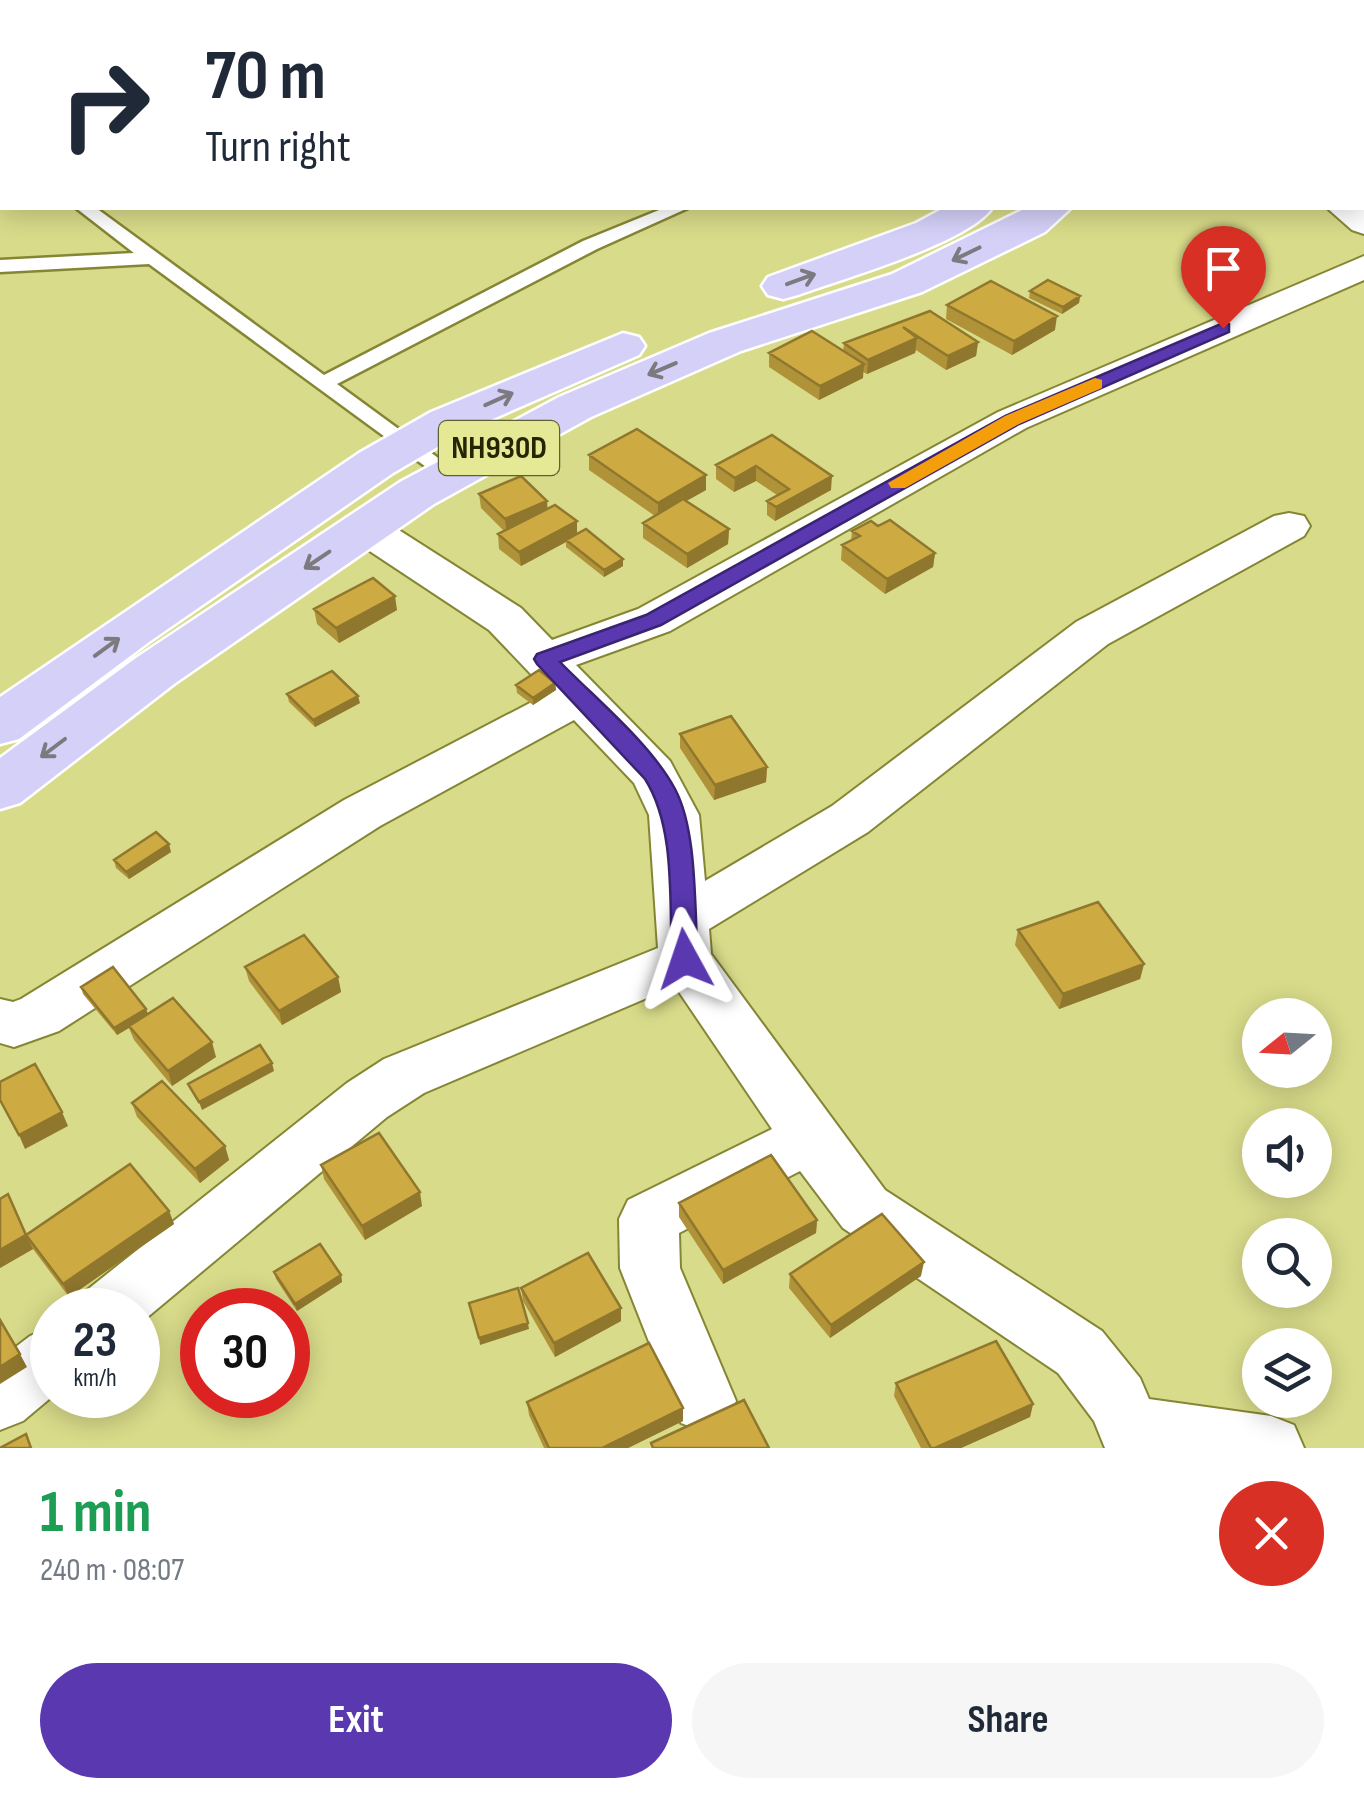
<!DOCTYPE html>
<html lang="en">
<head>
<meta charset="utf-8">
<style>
  :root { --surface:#fff; --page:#f6f6f7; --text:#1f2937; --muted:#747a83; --accent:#5938b0 }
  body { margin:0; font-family:"Sofia Sans Condensed",sans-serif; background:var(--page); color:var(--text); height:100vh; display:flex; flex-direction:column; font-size:38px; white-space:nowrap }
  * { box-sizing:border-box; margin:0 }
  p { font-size:32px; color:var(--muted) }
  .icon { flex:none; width:55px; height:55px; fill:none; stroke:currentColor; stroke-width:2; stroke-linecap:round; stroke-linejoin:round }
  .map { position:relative; height:1448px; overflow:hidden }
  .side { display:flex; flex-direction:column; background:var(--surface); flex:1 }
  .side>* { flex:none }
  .banner { position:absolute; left:0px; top:0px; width:1365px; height:210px; box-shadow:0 5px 25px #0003; background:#fff; color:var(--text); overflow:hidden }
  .needle { width:65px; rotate:252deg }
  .fabs { position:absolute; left:1242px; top:998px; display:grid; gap:20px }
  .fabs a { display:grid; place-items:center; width:90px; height:90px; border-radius:50%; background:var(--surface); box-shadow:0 5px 25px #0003; font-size:50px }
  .speed { position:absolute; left:30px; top:1288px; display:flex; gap:20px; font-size:50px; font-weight:700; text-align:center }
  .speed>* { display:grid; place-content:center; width:130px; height:130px; border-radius:50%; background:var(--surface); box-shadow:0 5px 25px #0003; line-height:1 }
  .speed small { font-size:25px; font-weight:400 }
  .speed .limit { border:15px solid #d22; background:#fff; color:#111 }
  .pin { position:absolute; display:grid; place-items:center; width:85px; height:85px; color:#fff; margin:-102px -42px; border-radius:50% 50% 50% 0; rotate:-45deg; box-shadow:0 0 10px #0007 }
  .pin .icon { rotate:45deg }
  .me { position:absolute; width:110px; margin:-55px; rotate:355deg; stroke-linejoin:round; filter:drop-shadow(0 0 8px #0008) }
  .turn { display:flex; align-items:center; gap:35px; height:210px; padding:0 40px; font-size:45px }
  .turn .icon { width:130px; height:130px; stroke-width:2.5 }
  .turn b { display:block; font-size:70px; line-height:85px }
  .round { display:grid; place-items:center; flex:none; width:105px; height:105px; border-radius:52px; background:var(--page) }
  .summary { display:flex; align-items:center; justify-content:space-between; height:170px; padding:0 40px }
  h1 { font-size:60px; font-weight:700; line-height:75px; color:#1e9e55 }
  .action { display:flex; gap:20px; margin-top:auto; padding:20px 40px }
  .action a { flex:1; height:115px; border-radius:60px; background:var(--accent); color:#fff; font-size:40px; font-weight:700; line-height:115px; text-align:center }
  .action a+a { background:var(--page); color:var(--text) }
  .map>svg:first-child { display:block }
</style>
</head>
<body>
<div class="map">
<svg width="1364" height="1448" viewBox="0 0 1364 1448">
  <rect width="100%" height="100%" fill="#d8db89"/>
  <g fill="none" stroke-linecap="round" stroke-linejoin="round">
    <defs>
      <path id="lane" d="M839 0H858L860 2H841Z
        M0 140H2V152H0Z
        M76 208H96L324 375 583 241 664 208H688L597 249 337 384 456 471 459 476 456 481 448 483 149 264 0 272V260L134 253Z"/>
      <path id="street" d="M967 0H998L1000 2H969Z
        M1364 206V234L1352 230 1327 208Z
        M1364 256V280L1026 428 670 631 576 665 670 761 699 815 705 881 832 806 1076 622 1274 516 1289 513 1304 516 1310 526 1304 536 1108 644 868 832 709 929 711 954 885 1190 1102 1331 1140 1378 1149 1399 1271 1416 1294 1425 1304 1448H1105L1094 1421 1058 1373 843 1228 800 1171 679 1233 680 1268 736 1401 727 1423 704 1432 681 1423 620 1268 619 1219 628 1200 772 1129 675 986 424 1093 387 1117 138 1325V1310H78L87 1290 347 1083 384 1059 658 948 649 815 634 783 574 720 380 826 59 1031 14 1047 0 1043V999L13 1002 21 999 344 800 549 693 489 630 350 538 344 528 350 518 365 514 380 518 521 608 552 640 638 609 998 412Z
        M52 1327 54 1395 23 1421 0 1430V1359L30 1336Z"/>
      <path id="highway" d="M944 208H992C968 243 842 279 798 295L783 299 768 295 762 286 768 277 916 223Z
        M1026 208H1071L1045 232 922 292 741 351 591 417 434 504 174 684 20 803 0 809V758L136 658 400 482 559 397 709 333 892 274Z
        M623 333 639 337 645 346 639 355 463 432 393 473 149 642 19 739 0 744V697L359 453 431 412Z"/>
    </defs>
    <use href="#lane" stroke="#858634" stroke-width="5"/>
    <use href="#street" stroke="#858634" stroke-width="4"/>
    <use href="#highway" stroke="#fff" stroke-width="5"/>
    <use href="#lane" fill="#fff" fill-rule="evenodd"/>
    <use href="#street" fill="#fff" fill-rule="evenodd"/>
    <use href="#highway" fill="#d4d0f8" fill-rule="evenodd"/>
  </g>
  <path fill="#b09239" d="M583 0H719L724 2H583Z
    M1030 291 1080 296 1079 303 1062 314 1029 298Z
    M947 305 1055 330 1012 355 946 319Z
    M930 311 978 342 976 356 946 370 916 350 915 353 867 374 863 372V378L819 400 769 367V353L843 351 844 343Z
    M772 435 831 490 775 521 767 515V501L777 495 756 481 734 492 716 479V465Z
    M589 455 706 475V490L686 501 729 529 728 544 687 568 643 538V523L655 516 589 470Z
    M479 494 548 508 577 534 623 566 604 577 566 547V542L521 566 499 549 498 534 504 531 481 508Z
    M878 526 935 553 933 567 885 594 841 560 842 545 851 541 852 531Z
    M314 609 397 610 339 643 317 624Z
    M555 683 556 690 533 705 517 693 516 685Z
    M287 694 360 703 315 727 289 702Z
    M680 734 767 767 766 782 714 800 680 748Z
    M171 852 129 879 116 868 114 860Z
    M1018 930 1144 964 1140 979 1059 1009 1015 945Z
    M245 967 338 977 341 992 282 1025 249 981Z
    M81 987 148 1014 216 1057 172 1086 134 1040 129 1028 117 1035 83 994Z
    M132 1103 225 1146 229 1160 200 1183 137 1117Z
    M321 1165 422 1206 365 1240 324 1179Z
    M0 1199 27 1235 169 1211 174 1224 69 1297 33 1249 0 1268Z
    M679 1203 817 1220 816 1233 723 1284 679 1217Z
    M274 1272 341 1275 342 1282 297 1311 276 1279Z
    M790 1274 921 1276 830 1338 789 1288Z
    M521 1288 621 1321 555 1357 523 1301Z
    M896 1383 1033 1404 1030 1417 961 1448H921L894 1396Z
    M527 1402 683 1408V1421L628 1448H544L529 1415Z"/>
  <path fill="#90772e" d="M1080 296 1079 303 1062 314 1063 307Z
    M1057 316 1055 330 1012 355 1014 341Z
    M917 338 915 353 867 374 868 360Z
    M978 342 976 356 946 370 948 356Z
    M864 364 863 378 819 400 820 386Z
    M756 466V481L734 492 735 478Z
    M706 475V490L658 517V503Z
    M832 476 831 490 775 521 776 507Z
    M547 501 548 515 507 534 505 519Z
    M577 521V536L566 540V542L521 566 519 552Z
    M729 529 728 544 687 568V554Z
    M935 553 933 567 885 594 887 579Z
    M623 559V566L604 577V570Z
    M395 596 397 610 339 643 336 628Z
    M555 683 556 690 533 705V698Z
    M358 696 360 703 315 727 313 720Z
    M767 767 766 782 714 800 715 785Z
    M169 844 171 852 129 879 126 872Z
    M1144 964 1140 979 1059 1009 1063 994Z
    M338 977 341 992 282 1025 279 1011Z
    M146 1009 149 1016 117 1035 114 1028Z
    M212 1042 216 1057 172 1086 168 1071Z
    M272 1063 274 1071 202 1110 199 1102Z
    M62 1112 68 1126 25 1149 19 1135Z
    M225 1146 229 1160 200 1183 195 1169Z
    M420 1192 422 1206 365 1240 362 1226Z
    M169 1211 174 1224 69 1297 63 1284Z
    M817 1220 816 1233 723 1284V1270Z
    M26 1235 33 1249 0 1268V1250Z
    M924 1262 921 1276 830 1338 831 1325Z
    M341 1275 342 1282 297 1311 295 1304Z
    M621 1308V1321L555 1357 554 1343Z
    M528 1323 529 1329 480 1345 479 1338Z
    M20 1354 27 1367 0 1384V1367Z
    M1033 1404 1030 1417 961 1448H935Z
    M683 1408V1421L628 1448H602Z"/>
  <path fill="#cdaa42" stroke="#90772e" stroke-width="2.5" d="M603 0H719L724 2H608Z
    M1048 280 1080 296 1063 307 1030 291Z
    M991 281 1057 316 1014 341 947 305Z
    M930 311 978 342 948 356 903 327 917 338 868 360 844 343Z
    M812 331 864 364 820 386 769 353Z
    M637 429 706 475 658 503 589 455Z
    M772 435 832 476 776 507 767 501 789 489 756 466 735 478 716 465Z
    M521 476 547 501 505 519 479 494Z
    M683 499 729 529 687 554 643 523Z
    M555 505 577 521 519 552 498 534Z
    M890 520 935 553 887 579 842 545 860 536 852 531 871 521 878 526Z
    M586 529 623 559 604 570 566 540Z
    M373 578 395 596 336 628 314 609Z
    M539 670 555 683 533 698 516 685Z
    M332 671 358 696 313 720 287 694Z
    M731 716 767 767 715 785 680 734Z
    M156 832 169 844 126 872 114 860Z
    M1098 902 1144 964 1063 994 1018 930Z
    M304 935 338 977 279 1011 245 967Z
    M113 967 146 1009 114 1028 81 987Z
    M173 998 212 1042 168 1071 129 1026Z
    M260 1045 272 1063 199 1102 188 1084Z
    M35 1064 62 1112 19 1135 0 1100V1082Z
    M162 1081 225 1146 195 1169 132 1103Z
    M379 1133 420 1192 362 1226 321 1165Z
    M771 1155 817 1220 723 1270 679 1203Z
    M130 1164 169 1211 63 1284 26 1235 0 1250V1199L8 1194 26 1235Z
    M882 1214 924 1262 831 1325 790 1274Z
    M320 1244 341 1275 295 1304 274 1272Z
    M588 1253 621 1308 554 1343 521 1288Z
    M518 1288 528 1323 479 1338 469 1303Z
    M0 1320 20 1354 0 1367Z
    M996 1341 1033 1404 935 1448H931L896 1383Z
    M649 1343 683 1408 602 1448H549L527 1402Z
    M744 1400 769 1448H653L651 1443Z
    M26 1434 31 1448H0Z"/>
  <defs><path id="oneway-shaft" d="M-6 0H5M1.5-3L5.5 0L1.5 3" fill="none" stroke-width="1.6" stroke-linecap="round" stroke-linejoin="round" transform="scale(2.5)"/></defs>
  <g stroke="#7c7a7e">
    <use href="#oneway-shaft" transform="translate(966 254) rotate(154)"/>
    <use href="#oneway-shaft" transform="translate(801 279) rotate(-20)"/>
    <use href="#oneway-shaft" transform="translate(662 369) rotate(157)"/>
    <use href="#oneway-shaft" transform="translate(499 399) rotate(-24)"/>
    <use href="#oneway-shaft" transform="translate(317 560) rotate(146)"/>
    <use href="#oneway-shaft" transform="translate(107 647) rotate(-36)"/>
    <use href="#oneway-shaft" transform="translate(53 748) rotate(143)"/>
  </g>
  <path fill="#5938b0" stroke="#3a2472" stroke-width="2.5" d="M1223 323 1229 324V332L1019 424 661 625 560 662C596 699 651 744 675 789 698 832 694 910 698 959L694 966H676L672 959C669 902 676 828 645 779L537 664 534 659 537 654 646 615 1005 416Z"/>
  <path fill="#f59e0b" d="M1095 378 1102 380V388L1019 424 905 488H891L888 483 1005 416Z"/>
  <g text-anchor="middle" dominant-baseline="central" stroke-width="9" stroke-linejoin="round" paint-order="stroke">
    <rect fill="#e5e895" stroke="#5f602f" stroke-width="2.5" x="439" y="421" width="120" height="54" rx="8"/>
    <g font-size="32" font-weight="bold" fill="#252503">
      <text x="499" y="448">NH930D</text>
    </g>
  </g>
</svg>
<div class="fabs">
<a><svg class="needle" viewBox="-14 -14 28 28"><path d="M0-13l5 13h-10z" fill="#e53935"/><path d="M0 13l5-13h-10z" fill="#747a83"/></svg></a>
<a><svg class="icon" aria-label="sound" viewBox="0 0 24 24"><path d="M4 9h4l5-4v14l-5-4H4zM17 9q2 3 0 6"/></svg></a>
<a><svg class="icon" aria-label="search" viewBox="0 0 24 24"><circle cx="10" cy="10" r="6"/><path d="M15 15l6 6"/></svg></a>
<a><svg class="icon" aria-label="layers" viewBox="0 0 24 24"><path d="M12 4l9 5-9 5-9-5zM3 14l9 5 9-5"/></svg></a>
</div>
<div class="speed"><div>23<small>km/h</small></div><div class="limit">30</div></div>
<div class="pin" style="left:1223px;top:328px;background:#d93025"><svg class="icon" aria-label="arrive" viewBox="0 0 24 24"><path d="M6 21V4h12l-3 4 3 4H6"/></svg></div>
<svg class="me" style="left:685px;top:959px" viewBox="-20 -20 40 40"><path d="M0-17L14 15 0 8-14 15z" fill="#5938b0" stroke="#fff" stroke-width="4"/></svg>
<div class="banner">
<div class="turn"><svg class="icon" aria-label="right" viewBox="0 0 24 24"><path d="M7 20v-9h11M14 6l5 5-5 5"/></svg><div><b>70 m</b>Turn right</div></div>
</div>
</div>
<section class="side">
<div class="summary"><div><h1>1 min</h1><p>240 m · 08:07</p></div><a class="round" style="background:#d93025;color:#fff"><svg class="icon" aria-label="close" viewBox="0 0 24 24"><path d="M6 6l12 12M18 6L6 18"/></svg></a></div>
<div class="action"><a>Exit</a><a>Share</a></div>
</section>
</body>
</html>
